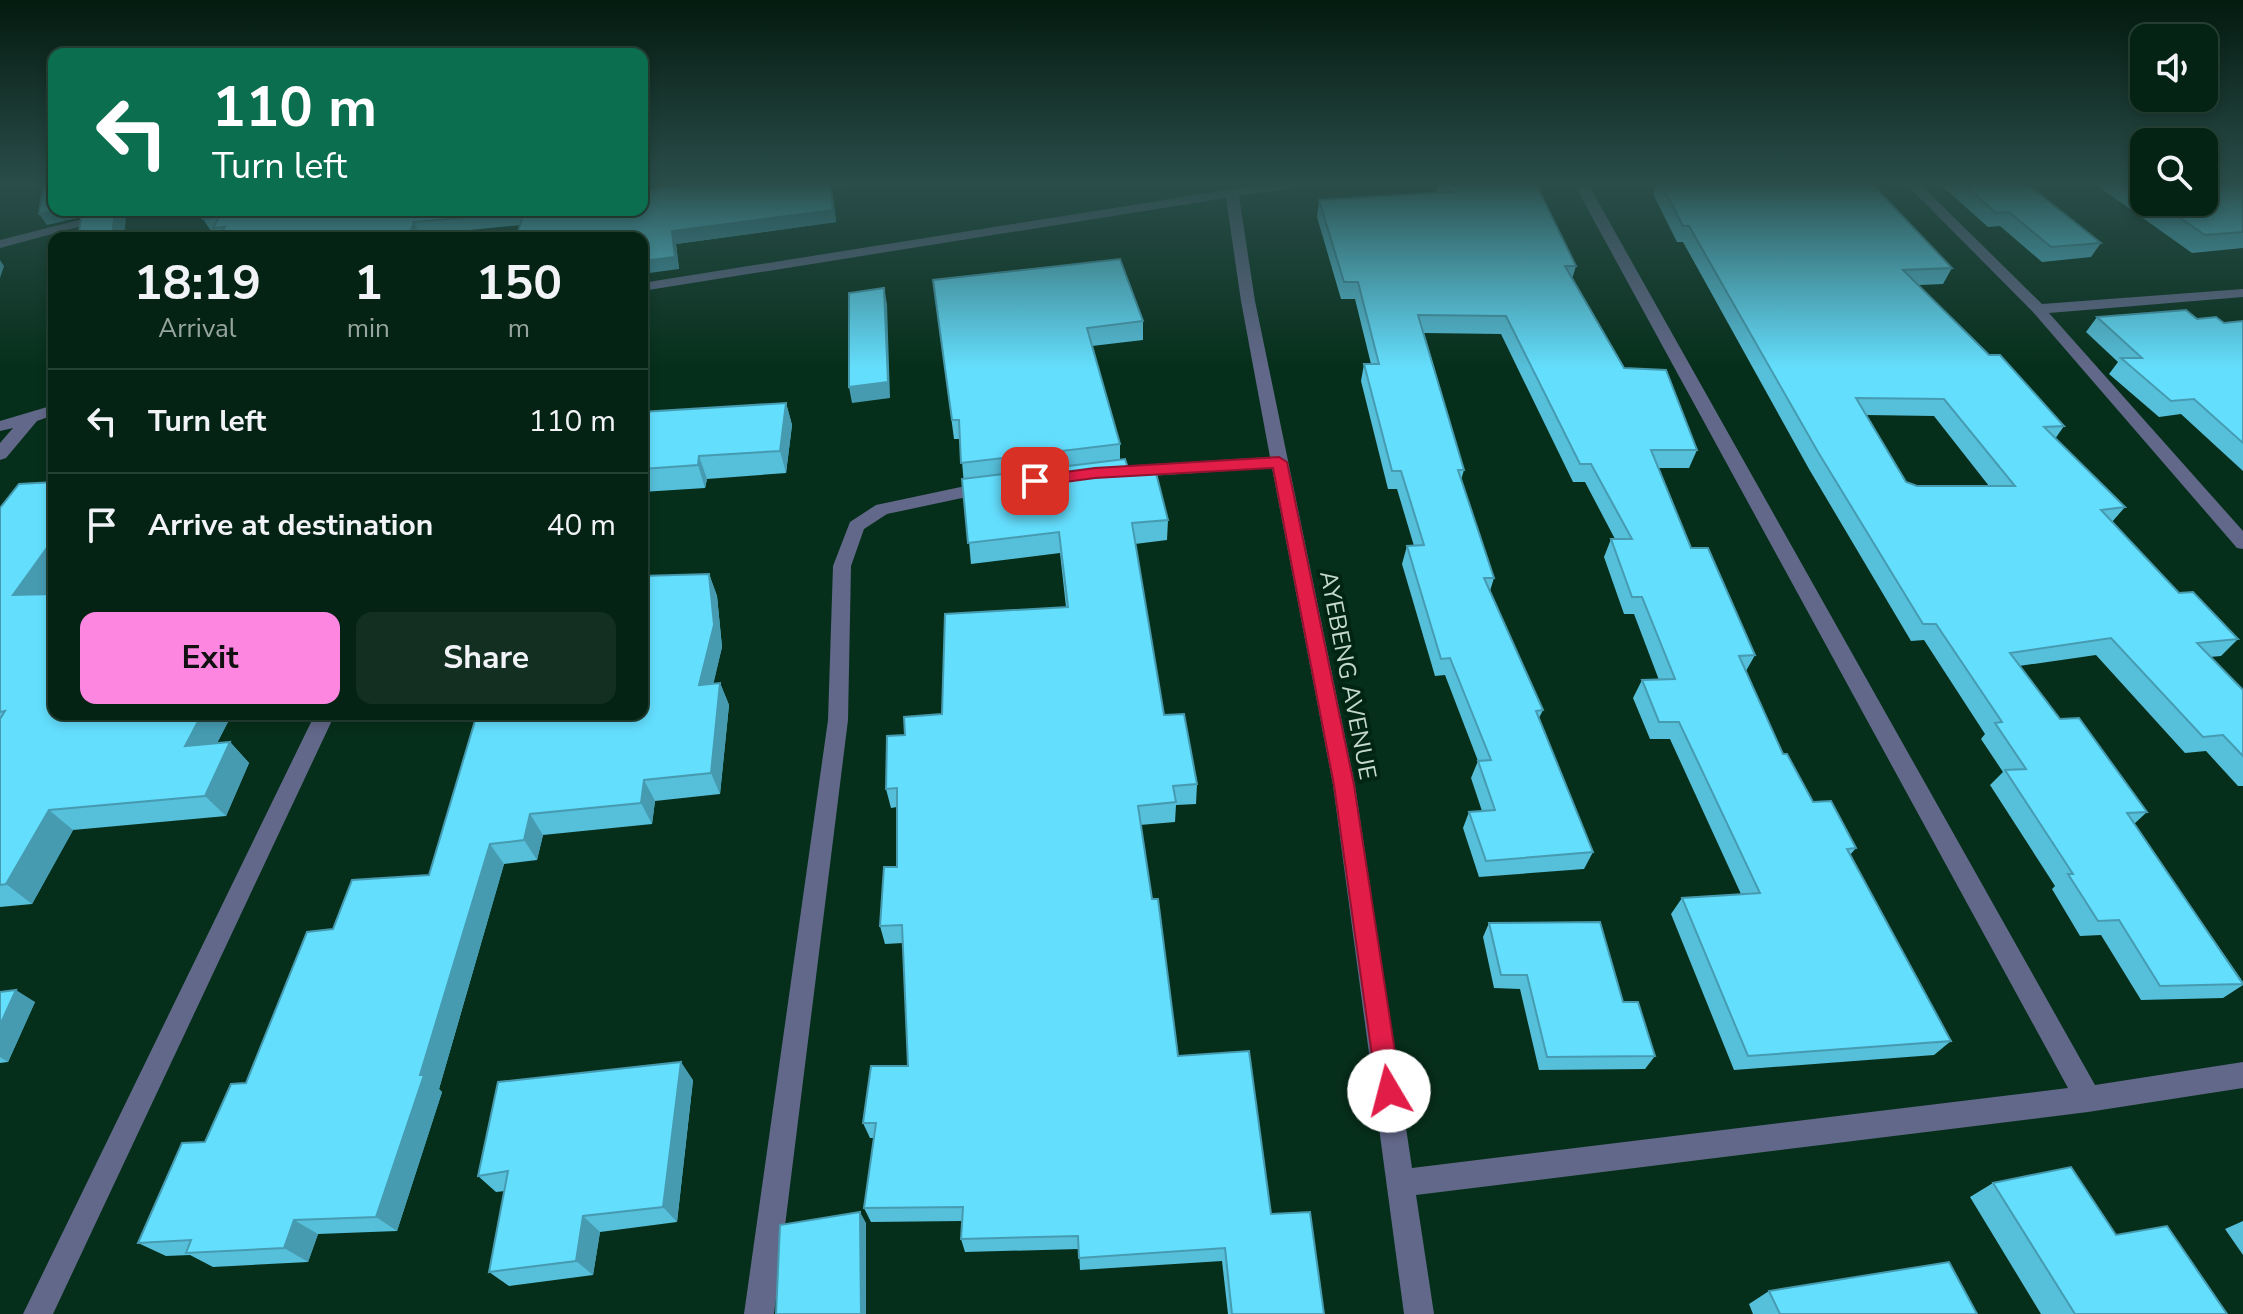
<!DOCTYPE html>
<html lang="en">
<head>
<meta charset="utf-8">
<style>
  :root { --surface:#042314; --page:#122f22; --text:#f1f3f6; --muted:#97a4a0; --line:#254034; --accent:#fd86e1 }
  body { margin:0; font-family:"Nunito Sans",sans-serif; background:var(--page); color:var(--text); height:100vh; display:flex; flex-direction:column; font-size:30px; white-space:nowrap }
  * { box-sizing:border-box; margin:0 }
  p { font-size:26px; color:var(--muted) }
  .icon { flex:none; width:44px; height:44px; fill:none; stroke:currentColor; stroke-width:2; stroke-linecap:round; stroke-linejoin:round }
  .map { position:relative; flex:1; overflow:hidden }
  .drawer { position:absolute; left:48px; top:232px; width:600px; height:488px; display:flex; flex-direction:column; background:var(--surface); border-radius:16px; box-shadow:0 4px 12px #0003,0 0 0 2px var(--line) }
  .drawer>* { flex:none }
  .hud { position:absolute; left:48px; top:48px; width:600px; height:168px; border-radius:16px; box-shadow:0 4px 12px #0003,0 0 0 2px var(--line); background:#0b6e4f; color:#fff; overflow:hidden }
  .tools { position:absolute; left:2130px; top:24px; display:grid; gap:16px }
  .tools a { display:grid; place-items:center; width:88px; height:88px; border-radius:16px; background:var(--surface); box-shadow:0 4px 12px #0003,0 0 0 2px var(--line); font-size:40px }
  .pin { position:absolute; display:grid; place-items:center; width:68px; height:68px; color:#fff; margin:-34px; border-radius:16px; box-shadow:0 4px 12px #0006 }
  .me { position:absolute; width:88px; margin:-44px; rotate:352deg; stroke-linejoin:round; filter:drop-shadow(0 0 6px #0008) }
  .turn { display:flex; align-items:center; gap:28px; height:168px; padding:0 32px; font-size:36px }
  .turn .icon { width:104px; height:104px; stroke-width:2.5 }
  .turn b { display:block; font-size:56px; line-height:68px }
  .eta { display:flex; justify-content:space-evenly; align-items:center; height:136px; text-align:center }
  .eta b { font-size:48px; font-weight:700; line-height:56px }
  .button { display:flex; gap:16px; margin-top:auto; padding:16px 32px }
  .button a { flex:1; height:92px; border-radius:16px; background:var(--accent); color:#111; font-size:32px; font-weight:700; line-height:92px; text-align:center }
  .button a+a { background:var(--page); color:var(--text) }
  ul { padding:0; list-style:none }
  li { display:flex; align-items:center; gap:24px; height:104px; padding:0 32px; border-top:2px solid var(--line) }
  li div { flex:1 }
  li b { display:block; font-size:30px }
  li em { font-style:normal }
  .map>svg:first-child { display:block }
</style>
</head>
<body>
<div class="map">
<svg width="2243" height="1314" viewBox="0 0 2243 1314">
  <rect width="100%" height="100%" fill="#062f1b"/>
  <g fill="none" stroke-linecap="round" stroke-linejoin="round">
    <path fill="#626889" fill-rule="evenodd" d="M1265 184H1297L1290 188 1239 196 1255 301 1355 785 1412 1168 2068 1088 1574 184H1588L2095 1085 2243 1062V1088L2088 1112 1416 1195 1434 1314H1404L1333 785 1272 468 1104 479 1095 473 1104 467 1270 457 1241 301 1226 198 642 291V283Z
      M1906 184H1920L2042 304 2243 289V297L2049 313 2243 531V549L2237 548 2033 312Z
      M118 210H141L0 248V240Z
      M54 405V415L37 421 6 458 0 460V443L13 428 0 431V421Z
      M989 481 998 487 995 491 887 514 864 529 851 566 848 720 774 1314H744L828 720 833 566 850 522 876 505Z
      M315 714H335L53 1314H23Z"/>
  </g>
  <path fill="#56bfda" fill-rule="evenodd" d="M1438 184H1536L1576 266 1572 279 1624 368 1697 450 1689 468H1658L1691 548 1755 655 1746 671 1783 754 1813 802 1856 848 1850 855 1951 1041 1934 1055 1734 1070 1671 914 1682 898 1741 894 1670 739H1650L1633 698 1642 680H1659L1634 614H1624L1604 557 1611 539H1615L1585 482H1573L1501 334 1424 333 1464 470 1461 480 1494 578 1490 591 1543 710 1539 718 1593 852 1584 869 1479 877 1463 828 1469 812 1482 811 1471 778 1478 761 1445 675 1435 676 1402 564 1407 546H1414L1397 489H1388L1361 381 1364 364H1371L1355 299H1341L1317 217 1319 200 1436 193Z
    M1656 184H1872L1952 268 1943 284 1919 285 1989 355 2064 426 2055 439 2125 507 2112 522 2179 593 2238 639 2221 656 2210 657 2243 690V786H2238L2206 751 2185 753 2096 655 2019 666 2060 719 2147 812 2134 824 2243 982V985L2223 998 2141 1000 2101 935 2080 936 2052 889 2055 886 1990 785 2003 772 1981 739 1985 734 1924 640 1911 641 1809 469 1683 242H1677L1653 194ZM1866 415 1934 416 1989 486H1917L1906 482Z
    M1940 184H2027L2101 243 2091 257 2042 262 2000 226 1988 227Z
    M2095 184H2144V202H2204L2243 184V248L2192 253Z
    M832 187 836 222 676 244 679 269 520 225 420 235 419 238H218L219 237 215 231H211L203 219 208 210H642Z
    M933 280 1143 321V340L1092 346 1120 444V460L1168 520 1167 540 1135 544 1164 715 1197 784 1196 804 1176 805 1175 822 1140 825 1178 1056 1271 1214 1324 1314H1228L1222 1261 1080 1270 1079 1249 965 1252 961 1239 962 1221 871 1222 864 1208 874 1138H870L863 1123 908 1066 903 943 885 944 880 926 897 867V807L891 808 886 789 905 735 942 714 1066 607 1060 553 971 564 960 439H954Z
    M2097 317 2197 319 2224 323 2243 321V471L2181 414 2159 417 2109 374 2118 362 2086 332Z
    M786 403 792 425 786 473 707 479 705 488 642 492V412Z
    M0 508 50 594 232 714 217 743 230 742 249 763 226 816 73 830 32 904 0 907Z
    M709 574 717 596 722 647 713 684 720 683 729 705 720 794 655 801 652 824 543 835 537 860 504 864 439 1089 442 1092 397 1231 318 1234 308 1262 213 1267 190 1255 166 1256 138 1243 205 1142 246 1083 333 929 429 875Z
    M1489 923 1623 1002 1655 1056 1645 1069 1539 1070 1520 989 1494 988 1483 937Z
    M0 992 35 1002 8 1062 0 1063Z
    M693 1080 677 1222 600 1232 593 1275 509 1286 489 1272 505 1191 496 1192 478 1176Z
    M1993 1183 2116 1235 2227 1314H2041L1970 1197Z
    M2243 1221V1255L2225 1229Z
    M1769 1291 1977 1314H1753L1749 1304Z"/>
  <path fill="#469bb1" d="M830 184H857L832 187 836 222 676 244 679 269 642 274V261L672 231Z
    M58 210H113L47 225 39 214Z
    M115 210H121L126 217 124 238H112Z
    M414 222 420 235 419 238H408Z
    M0 260 4 266 0 278Z
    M884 288 887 304 890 398 852 403 849 387Z
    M786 403 792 425 786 473 780 451Z
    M699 456 707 479 705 488 698 465Z
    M54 538V588L35 617 13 595Z
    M709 574 717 596 722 647 708 707 699 685Z
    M720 683 729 705 720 794 711 773Z
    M202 714H232L205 767 185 746Z
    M230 742 249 763 226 816 205 796Z
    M644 780 655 801 652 824 641 803Z
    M49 810 73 830 32 904 6 884Z
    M530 814 543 835 537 860 524 840Z
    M490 844 504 864 439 1089 442 1092 397 1231 376 1217Z
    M16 990 35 1002 8 1062 0 1057V1025Z
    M681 1062 693 1080 677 1222 663 1207Z
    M860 1212 866 1223V1314H861Z
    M583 1216 600 1232 593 1275 576 1261Z
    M294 1220 318 1234 308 1262 284 1248Z"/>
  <path fill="#64defd" stroke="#469bb1" stroke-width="2" fill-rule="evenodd" d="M43 184H54V210H58L39 214Z
    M679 184H830L833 210 672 231 675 257 642 261V238H516L524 212 414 222 408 238H218L225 227 213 228 219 217 203 219 208 210H642V190L679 186Z
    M1443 184H1536L1576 266H1565L1624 368 1666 370 1697 450H1651L1691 548H1708L1755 655 1739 656 1783 754H1787L1813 802 1831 801 1856 848 1847 849 1951 1041 1748 1056 1682 898 1760 893 1679 722H1659L1642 680 1675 679 1642 597H1632L1611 539H1632L1591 464H1580L1506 316 1418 315 1464 470H1458L1494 578H1484L1543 710 1536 711 1593 852 1486 861 1469 812 1495 810 1478 761 1491 760 1450 658 1441 659 1407 546 1424 545 1401 471H1392L1364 364H1379L1358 282H1344L1319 200 1451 192Z
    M1661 184H1872L1952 268 1903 270 1989 355H2000L2064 426 2044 427 2125 507 2101 510 2179 593 2193 592 2238 639 2197 643 2243 690V756L2223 735 2203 737 2111 638 2010 653 2060 719 2079 718 2147 812 2127 813 2243 984 2160 986 2119 920 2098 921 2068 874H2073L2005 770 2026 769 1995 723 2002 722 1936 624H1923L1818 452 1689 226H1683ZM1856 398 1944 399 2015 486H1917L1906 482Z
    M1963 184H2027L2101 243 2051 247 2009 212 1996 213Z
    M2131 184H2144V193Z
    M2204 184H2243V232L2205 235 2157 202H2204Z
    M84 210H115L112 238H78L82 211Z
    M1120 259 1143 321 1087 328 1120 444 961 463 959 420H952L933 280Z
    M884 288 888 382 849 387V293Z
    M2186 310 2197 319 2216 317 2224 323 2243 321V443L2194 399 2171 401 2121 358H2142L2097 317Z
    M786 403 780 451 699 456 698 465 642 469V412Z
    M1125 459 1129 471 1155 469 1168 520 1132 523 1164 715 1184 714 1197 784 1173 786 1176 802 1138 806 1152 899H1158L1178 1056 1249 1051 1271 1214 1310 1212 1324 1314H1232L1225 1248 1079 1258 1078 1236 961 1239 963 1207 864 1208 876 1123H863L871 1066H908L902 925 880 926 884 867H897V788L886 789 887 736 905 735 904 717 942 714 945 614 1068 607 1059 532 968 543 962 479Z
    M54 482V538L13 595 54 594V714H202L185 746 230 742 205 796 49 810 6 884 0 885V719L5 711 0 712V508L19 484Z
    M709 574 714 625 699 685 720 683 711 773 644 780 641 803 530 814 524 840 490 844 420 1075H424L376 1217 294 1220 284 1248 186 1253 191 1240 138 1243 182 1143 205 1142 231 1084 246 1083 307 932 333 929 352 880 429 875 477 714H642V576Z
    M1600 922 1623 1002H1638L1655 1056 1547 1057 1527 975H1501L1489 923Z
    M16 990 0 1025V992Z
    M681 1062 663 1207 583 1216 576 1261 489 1272 508 1171 478 1176 498 1082Z
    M2071 1167 2116 1235 2167 1226 2227 1314H2075L1993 1183Z
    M860 1212 861 1314H776L780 1225Z
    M1949 1262 1977 1314H1780L1769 1291Z"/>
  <linearGradient id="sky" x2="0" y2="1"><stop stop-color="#031a0f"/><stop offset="0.5" stop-color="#2a4d4a"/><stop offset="1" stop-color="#2a4d4a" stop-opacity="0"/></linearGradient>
  <rect width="2243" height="368" fill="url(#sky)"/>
  <path fill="#e11d48" stroke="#92132f" stroke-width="2" d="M1279 457 1287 462 1354 785 1401 1091 1398 1100 1389 1103 1381 1100 1377 1091 1334 785 1273 468 1095 478 1035 486 1027 481 1035 476 1095 468Z"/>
  <g text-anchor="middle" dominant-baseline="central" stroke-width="8" stroke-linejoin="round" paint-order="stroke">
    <g font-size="24" fill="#c3d8ca" stroke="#002511">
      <text transform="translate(1348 675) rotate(79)">AYEBENG AVENUE</text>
    </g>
  </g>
</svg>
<div class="tools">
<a><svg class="icon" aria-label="sound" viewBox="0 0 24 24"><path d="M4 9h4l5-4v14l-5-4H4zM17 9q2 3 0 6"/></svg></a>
<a><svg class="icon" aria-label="search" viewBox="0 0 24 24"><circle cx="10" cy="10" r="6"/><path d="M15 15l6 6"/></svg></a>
</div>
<div class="pin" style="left:1035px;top:481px;background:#d93025"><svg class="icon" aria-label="arrive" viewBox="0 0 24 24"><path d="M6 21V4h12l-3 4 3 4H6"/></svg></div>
<svg class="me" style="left:1389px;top:1091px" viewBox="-20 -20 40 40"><circle r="19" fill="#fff"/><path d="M0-13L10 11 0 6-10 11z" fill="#e11d48"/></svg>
<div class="hud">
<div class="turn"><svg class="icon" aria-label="left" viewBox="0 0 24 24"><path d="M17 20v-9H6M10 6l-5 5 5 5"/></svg><div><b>110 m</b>Turn left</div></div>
</div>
<section class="drawer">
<div class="eta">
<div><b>18:19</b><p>Arrival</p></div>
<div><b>1</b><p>min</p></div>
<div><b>150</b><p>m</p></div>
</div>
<ul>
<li><svg class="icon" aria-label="left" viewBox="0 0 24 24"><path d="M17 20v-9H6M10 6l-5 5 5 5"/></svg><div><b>Turn left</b></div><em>110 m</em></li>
<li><svg class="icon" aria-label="arrive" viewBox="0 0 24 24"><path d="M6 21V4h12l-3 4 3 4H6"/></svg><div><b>Arrive at destination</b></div><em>40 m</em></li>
</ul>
<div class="button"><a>Exit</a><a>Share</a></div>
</section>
</div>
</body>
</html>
